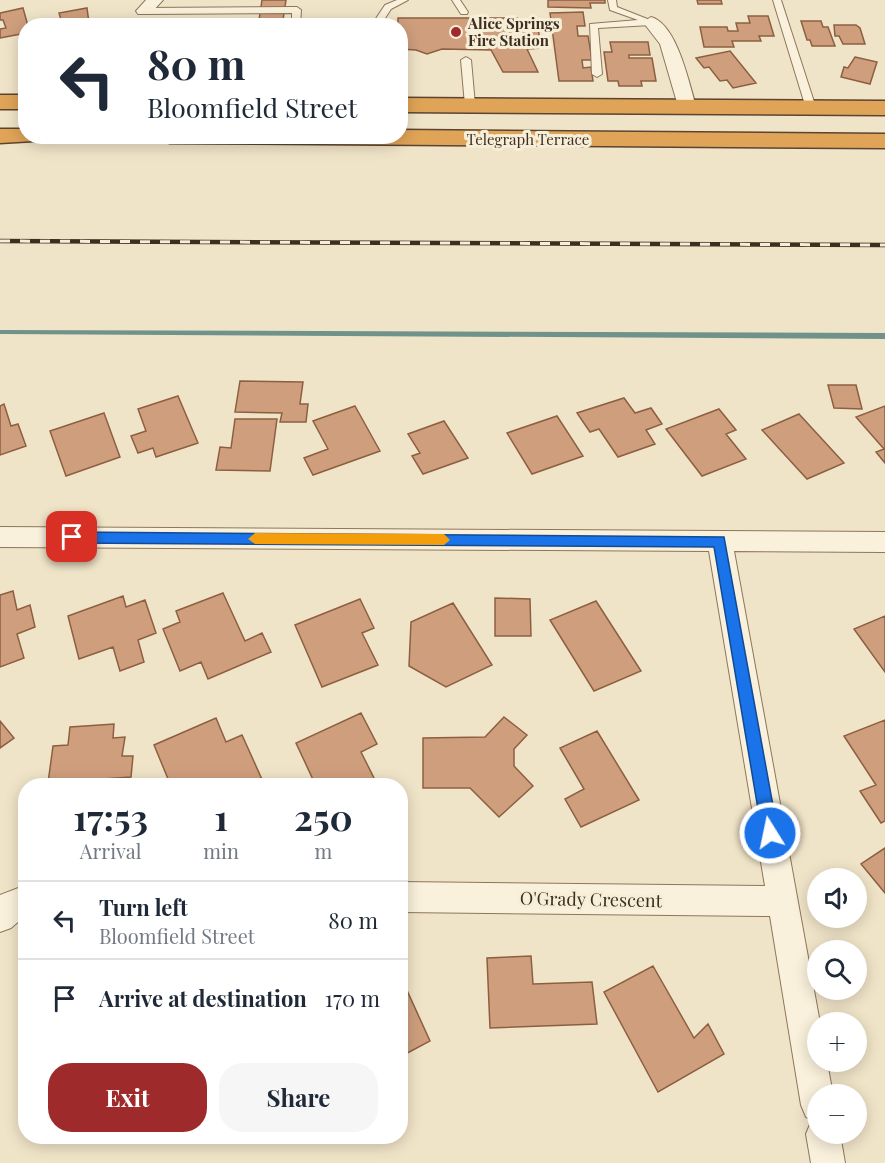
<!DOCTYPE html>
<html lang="en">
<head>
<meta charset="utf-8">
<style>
  :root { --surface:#fff; --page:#f6f6f7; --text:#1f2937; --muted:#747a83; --line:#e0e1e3; --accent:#9e2a2b }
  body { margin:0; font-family:"Playfair Display",serif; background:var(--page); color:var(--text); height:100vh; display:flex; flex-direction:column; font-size:22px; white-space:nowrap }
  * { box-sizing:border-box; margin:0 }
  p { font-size:20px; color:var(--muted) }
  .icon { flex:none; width:33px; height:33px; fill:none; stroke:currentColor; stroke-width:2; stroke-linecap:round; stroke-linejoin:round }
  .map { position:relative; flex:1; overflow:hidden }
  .drawer { position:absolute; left:18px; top:778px; width:390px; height:366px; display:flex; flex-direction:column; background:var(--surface); border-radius:24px; box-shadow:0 3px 15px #0003 }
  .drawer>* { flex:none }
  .top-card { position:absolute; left:18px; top:18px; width:390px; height:126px; border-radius:24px; box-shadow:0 3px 15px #0003; background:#fff; color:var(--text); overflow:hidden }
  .buttons { position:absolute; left:807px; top:868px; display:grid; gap:12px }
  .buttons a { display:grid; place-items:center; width:60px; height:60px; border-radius:50%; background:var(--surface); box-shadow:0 3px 15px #0003; font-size:30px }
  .pin { position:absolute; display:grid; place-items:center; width:51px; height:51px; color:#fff; margin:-26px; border-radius:12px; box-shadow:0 3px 9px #0006 }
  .me { position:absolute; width:66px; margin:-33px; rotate:350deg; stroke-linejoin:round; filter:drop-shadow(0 0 4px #0008) }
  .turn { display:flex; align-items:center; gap:21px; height:126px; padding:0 30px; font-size:27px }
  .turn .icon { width:78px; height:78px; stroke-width:2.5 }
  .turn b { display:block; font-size:42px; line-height:51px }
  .eta { display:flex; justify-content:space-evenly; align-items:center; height:102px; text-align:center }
  .eta b { font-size:36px; font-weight:700; line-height:42px }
  .primary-button { display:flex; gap:12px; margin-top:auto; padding:12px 30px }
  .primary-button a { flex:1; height:69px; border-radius:24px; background:var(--accent); color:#fff; font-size:24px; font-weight:700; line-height:69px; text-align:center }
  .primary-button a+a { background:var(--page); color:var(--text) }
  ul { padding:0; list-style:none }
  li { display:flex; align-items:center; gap:18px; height:78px; padding:0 30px; border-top:2px solid var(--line) }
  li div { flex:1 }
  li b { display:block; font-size:22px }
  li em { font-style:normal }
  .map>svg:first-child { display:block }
</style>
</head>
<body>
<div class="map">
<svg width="885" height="1163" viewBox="0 0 885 1163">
  <rect width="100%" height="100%" fill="#f0e4c8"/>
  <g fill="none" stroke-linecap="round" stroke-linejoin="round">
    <path fill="#6f938a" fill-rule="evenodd" d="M0 330 885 333V339L0 334Z"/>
  </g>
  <path fill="#cf9f7d" stroke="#8d5f41" stroke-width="1.5" d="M262 0H286L283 20H259Z
    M548 0H605V3H590L591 8 548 7Z
    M697 0H721L722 4H698Z
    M23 8 28 26 26 33 0 38V29L6 28 3 20H0V13Z
    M87 8 89 23 94 22 95 26H63L59 13Z
    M583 12 585 26H577L578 36H588L592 60H582L583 68 591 67 593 81H559L550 13Z
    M748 16H768L774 36H759L761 41H732L734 47H704L700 27H727L728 31H738L736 23H750Z
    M398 18H517L520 27H538L541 48 527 49 538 72H503L491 50 442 49 427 54 416 50 400 49V26H398Z
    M218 20H283L282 26H217Z
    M801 21H821L823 27H828L835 46H812L810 40H807Z
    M834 25H856L860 28 865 44H843L839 36H835Z
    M610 42H648L650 55H629V58H652L656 81H641L642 86H619L618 81H608L604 52H612Z
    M730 51 756 83 733 88 727 80 720 81 709 67 704 68 696 58Z
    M855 57 877 62 870 84 841 77 844 67 848 68Z
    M240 381 303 382 300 404H308L306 422H280L282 413 235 412Z
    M828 385H856L862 409 834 408Z
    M178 396 198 443 156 457 153 448 138 453 131 436 146 431 138 409Z
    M624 398 635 413 651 408 662 424 646 430 655 444 618 457 599 429 590 432 577 413Z
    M4 404 11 426 18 424 26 446 0 455V406Z
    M355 406 380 451 313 475 304 458 328 449 313 421Z
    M885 406V463L876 452 884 449 856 417Z
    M719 409 736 430 726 434 746 459 702 476 666 429Z
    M104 413 120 457 66 476 50 431Z
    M799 414 844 463 807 479 762 430Z
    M557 416 583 456 532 474 507 433Z
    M235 419H277L270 471 216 470 220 447 231 448Z
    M444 421 468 458 423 474 412 456 420 453 408 434Z
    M13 591 17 610 30 605 35 627 17 634 24 658 0 667V595Z
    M223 593 245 641 262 633 271 652 208 679 201 662 180 671 163 629 180 622 176 611Z
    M123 596 126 607 145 600 156 633 138 640 144 662 120 671 113 647 79 659 68 616Z
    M495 598 530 599 531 636H495Z
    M360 599 374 628 362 633 378 665 322 687 295 625Z
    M596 601 641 671 594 691 550 620Z
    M453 603 492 665 446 687 409 666 411 622Z
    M885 616V672L854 629Z
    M361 713 377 744 361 752 378 786H316L296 743Z
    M504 717 527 735 514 749V766L533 786 499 817 470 788H423V738L485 737Z
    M216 718 226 742 242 735 265 786H171L154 745Z
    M885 720V821L881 823 860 791 876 785 844 736Z
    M0 721 14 738 0 748Z
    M114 724 113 738 125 737 122 756H133L131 777 48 783 53 746 68 745 70 727Z
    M597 731 639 800 581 827 565 799 584 789 560 748Z
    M885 848V893L861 864Z
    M531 956 533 984 592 982 597 1024 490 1028 487 958Z
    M653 966 694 1038 708 1024 724 1054 658 1092 604 992Z
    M400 975 430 1041 400 1057Z"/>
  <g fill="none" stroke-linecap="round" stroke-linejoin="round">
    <defs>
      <path id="lane" d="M397 0H408L391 9 380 26H371L385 5Z
        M452 0H460L468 12 467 14H461Z
        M608 0H616L617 7 655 22 651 25 598 28 602 74 597 77 592 74 590 24 638 20 610 10Z
        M773 0H781L816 108 814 110 806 108Z
        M297 7 301 10 300 26H292V13L144 14 140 11 144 8Z
        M466 57 471 60 475 105 470 108 465 105 461 60Z"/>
      <path id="street" d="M146 0H163L150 14H138L136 11Z
        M651 17C677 24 689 83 696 106L693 110 687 111 678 106 660 44 643 22Z
        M0 527 885 532V552L734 551 820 1023H818V1062H827L833 1095H818V1134H840L845 1163H811L806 1134 811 1122 814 1120 806 1117 801 1105 770 916 400 912V882L765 886 709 551 0 547Z
        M26 885V915L11 928 0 932V895Z"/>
      <path id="highway" d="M0 95H26V109H0Z
        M400 98 885 101V115L400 112Z
        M0 129H26V136H38L34 141 0 143Z
        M400 130 885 134V148L170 143 162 141 158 136H400Z"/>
    </defs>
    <use href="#lane" stroke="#8d765c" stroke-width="2"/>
    <use href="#street" stroke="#8d765c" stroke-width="2"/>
    <use href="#highway" stroke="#5b4430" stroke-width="3"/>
    <use href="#lane" fill="#faf1dc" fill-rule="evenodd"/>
    <use href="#street" fill="#faf1dc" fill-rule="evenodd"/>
    <use href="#highway" fill="#e0a458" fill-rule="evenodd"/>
    <defs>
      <path id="rail" d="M0 241 885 245"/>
    </defs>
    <use href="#rail" stroke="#3d2e20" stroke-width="4.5"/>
    <use href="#rail" stroke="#f7eed8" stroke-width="3" stroke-dasharray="10" stroke-linecap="butt"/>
  </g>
  <path fill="#1a73e8" stroke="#114b97" stroke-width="1.5" d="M72 532 724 537 778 833 776 839 770 841 765 839 762 833 714 547 72 543 65 537Z"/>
  <path fill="#f59e0b" d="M255 533 444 534 450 540 444 545 255 544 248 539Z"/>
  <circle fill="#9e2a2b" stroke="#f7eed8" stroke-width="2" cx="456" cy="32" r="6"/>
  <g text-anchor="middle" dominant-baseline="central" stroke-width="6" stroke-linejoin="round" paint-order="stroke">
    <g font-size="15" font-weight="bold" fill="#3d2e20" stroke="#f7eed8" text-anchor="start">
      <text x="468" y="23">Alice Springs<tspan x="468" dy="17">Fire Station</tspan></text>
    </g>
    <g font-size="15" fill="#3d2e20" stroke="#f7eed8">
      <text x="528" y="139">Telegraph Terrace</text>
    </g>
    <g font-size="18" fill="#3d2e20" stroke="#f7eed8">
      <text transform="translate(591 899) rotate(1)">O'Grady Crescent</text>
    </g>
  </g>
</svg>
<div class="buttons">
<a><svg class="icon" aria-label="sound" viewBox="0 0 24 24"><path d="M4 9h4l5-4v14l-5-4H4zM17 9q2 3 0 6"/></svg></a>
<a><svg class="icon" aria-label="search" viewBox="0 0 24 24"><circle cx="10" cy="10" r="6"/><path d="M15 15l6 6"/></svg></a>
<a>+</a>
<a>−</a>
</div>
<div class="pin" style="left:72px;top:537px;background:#d93025"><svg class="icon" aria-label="arrive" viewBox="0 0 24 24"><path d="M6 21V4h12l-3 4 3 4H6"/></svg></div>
<svg class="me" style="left:770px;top:833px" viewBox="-20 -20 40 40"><circle r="17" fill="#1a73e8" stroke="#fff" stroke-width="3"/><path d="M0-11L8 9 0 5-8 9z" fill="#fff"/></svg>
<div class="top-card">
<div class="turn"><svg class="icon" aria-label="left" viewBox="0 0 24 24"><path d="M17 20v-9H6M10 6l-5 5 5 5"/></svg><div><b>80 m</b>Bloomfield Street</div></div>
</div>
<section class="drawer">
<div class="eta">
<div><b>17:53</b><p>Arrival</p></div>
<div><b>1</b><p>min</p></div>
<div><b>250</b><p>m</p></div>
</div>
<ul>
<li><svg class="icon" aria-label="left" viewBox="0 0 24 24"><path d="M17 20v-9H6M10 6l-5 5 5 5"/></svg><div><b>Turn left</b><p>Bloomfield Street</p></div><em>80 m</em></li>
<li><svg class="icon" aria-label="arrive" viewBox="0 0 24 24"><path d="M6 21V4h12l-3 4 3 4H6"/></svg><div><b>Arrive at destination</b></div><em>170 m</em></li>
</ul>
<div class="primary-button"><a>Exit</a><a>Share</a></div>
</section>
</div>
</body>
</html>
